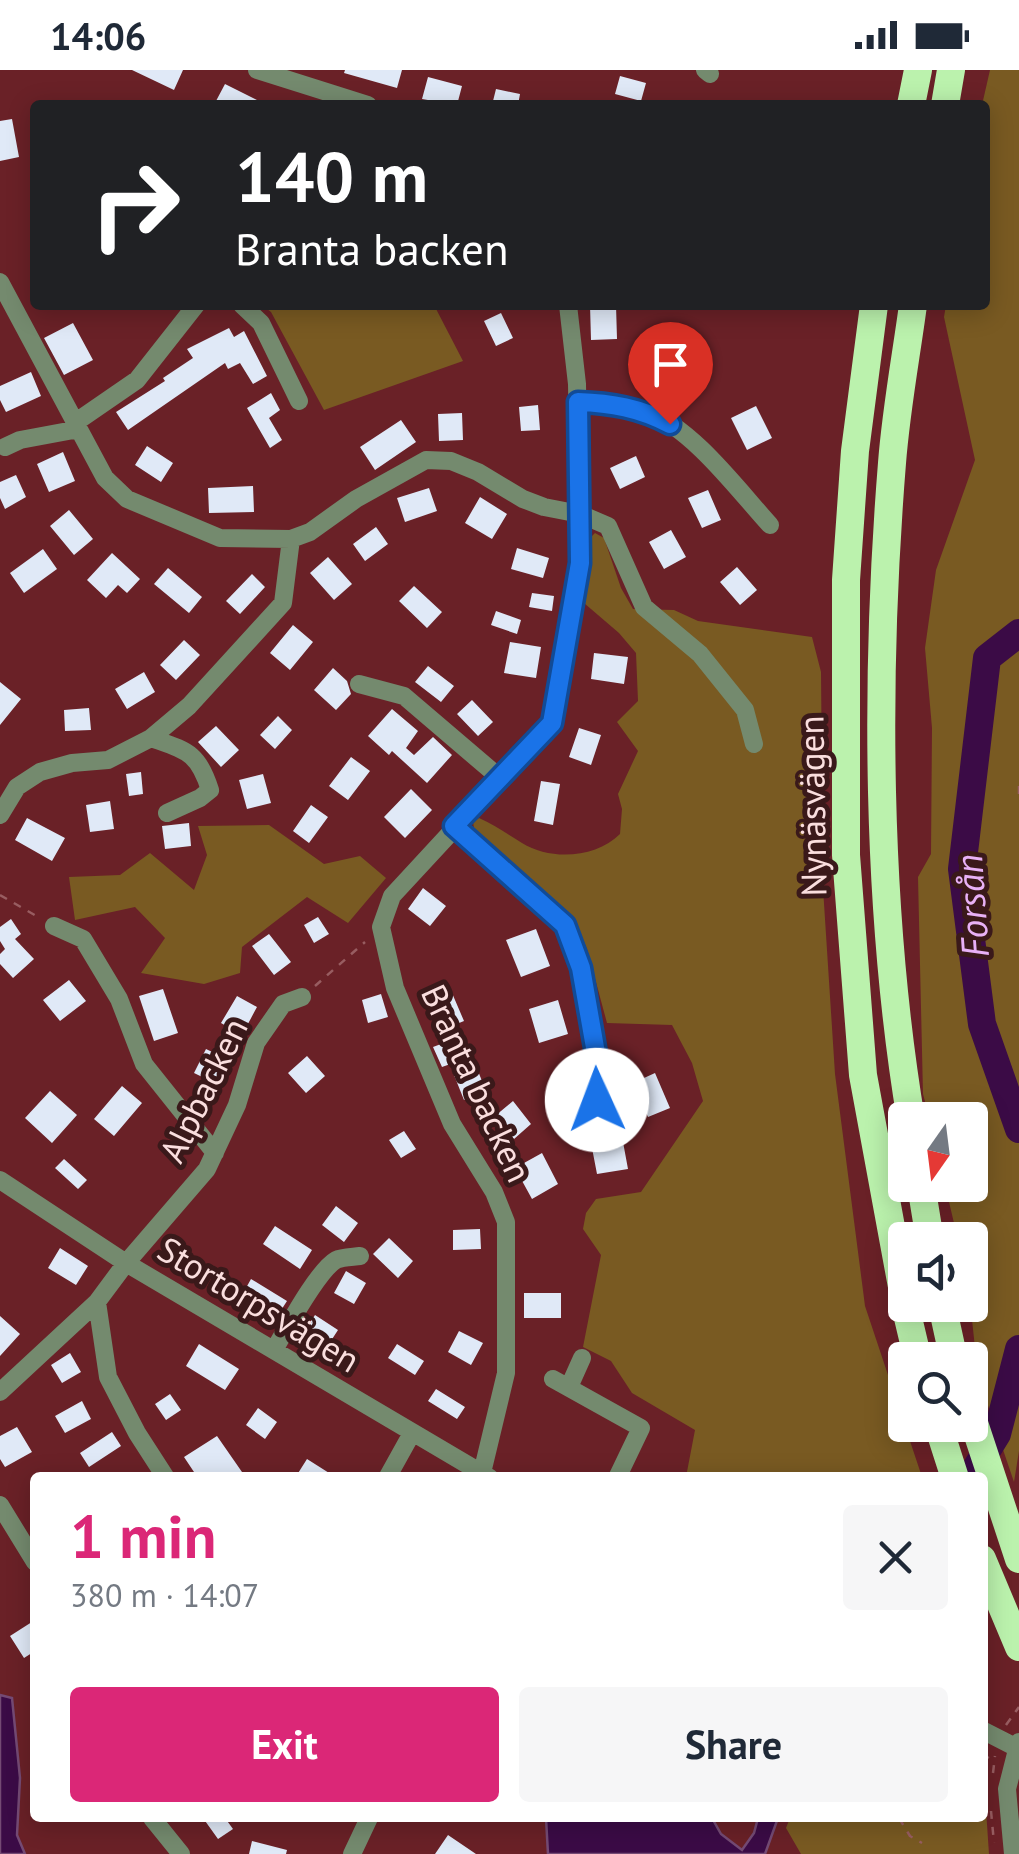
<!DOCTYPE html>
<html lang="en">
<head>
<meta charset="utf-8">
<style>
  :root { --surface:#fff; --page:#f6f6f7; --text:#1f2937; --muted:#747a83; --accent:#db2777 }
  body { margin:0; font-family:"PT Sans",sans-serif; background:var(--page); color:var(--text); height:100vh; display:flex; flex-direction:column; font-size:38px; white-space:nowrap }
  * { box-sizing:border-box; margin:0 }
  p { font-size:32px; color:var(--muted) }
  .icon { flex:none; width:55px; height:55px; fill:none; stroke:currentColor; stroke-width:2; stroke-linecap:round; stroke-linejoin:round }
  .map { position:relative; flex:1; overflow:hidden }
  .sheet { position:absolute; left:30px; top:1402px; width:958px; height:350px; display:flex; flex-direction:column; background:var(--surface); border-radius:10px; box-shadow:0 5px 25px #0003 }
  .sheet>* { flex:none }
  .top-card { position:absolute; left:30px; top:30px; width:960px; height:210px; border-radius:10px; box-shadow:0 5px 25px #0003; background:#202124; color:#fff; overflow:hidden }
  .needle { width:65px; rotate:194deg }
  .controls { position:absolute; left:888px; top:1032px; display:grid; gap:20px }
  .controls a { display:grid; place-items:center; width:100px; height:100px; border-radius:10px; background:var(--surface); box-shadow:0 5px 25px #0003; font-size:50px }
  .pin { position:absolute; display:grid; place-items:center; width:85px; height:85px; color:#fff; margin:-102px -42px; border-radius:50% 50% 50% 0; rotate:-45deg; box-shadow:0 0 10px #0007 }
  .pin .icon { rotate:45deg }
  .me { position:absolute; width:110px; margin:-55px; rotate:358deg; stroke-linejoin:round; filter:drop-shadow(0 0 8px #0008) }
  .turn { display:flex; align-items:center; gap:35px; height:210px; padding:0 40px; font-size:45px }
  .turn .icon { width:130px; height:130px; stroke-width:2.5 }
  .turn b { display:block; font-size:70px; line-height:85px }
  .round { display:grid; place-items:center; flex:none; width:105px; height:105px; border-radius:10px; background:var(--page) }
  .headline { display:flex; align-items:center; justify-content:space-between; height:170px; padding:0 40px }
  h1 { font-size:60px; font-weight:800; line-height:75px; color:var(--accent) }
  .cta { display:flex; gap:20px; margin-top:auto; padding:20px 40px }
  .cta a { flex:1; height:115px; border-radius:10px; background:var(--accent); color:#fff; font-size:40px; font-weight:800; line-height:115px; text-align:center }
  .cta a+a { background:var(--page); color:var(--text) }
  .status { display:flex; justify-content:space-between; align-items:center; height:70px; padding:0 50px; background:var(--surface); direction:ltr }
  .status svg { height:28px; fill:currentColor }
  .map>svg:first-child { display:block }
</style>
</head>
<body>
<div class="status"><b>14:06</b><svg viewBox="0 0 49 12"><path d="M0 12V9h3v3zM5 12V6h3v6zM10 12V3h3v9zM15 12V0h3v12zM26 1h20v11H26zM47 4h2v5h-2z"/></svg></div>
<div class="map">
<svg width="1019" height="1784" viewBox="0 0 1019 1784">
  <rect width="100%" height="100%" fill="#6a2127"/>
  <path fill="#795a22" d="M990 0H1019V1381L1014 1412 978 1306 970 1231V1170H958L945 1115H970V1050H930L923 1024 918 807 931 784 932 658 925 578 936 500 975 390 944 247 946 235H985V35H982Z
    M262 235H434L463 291 324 340 271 242Z
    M595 463 604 468 621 518 633 539 674 540 698 551 812 567 821 602 823 818 835 1004 865 1236 922 1407H686L695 1360 632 1323 611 1291 583 1277 601 1185 583 1159 586 1143 596 1129 641 1122 703 1031 692 993 672 955 607 953 587 879 572 846 475 765 473 752 479 748C495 755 507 764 522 773 551 791 596 788 620 764L622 739 618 724 638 681 617 652 638 631 636 583 619 563 584 533 587 471Z
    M269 755 324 794 360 786 386 808 348 853 307 827 242 877 240 903 204 914 141 903 165 868 135 837 75 850 69 807 120 805 150 783 194 820 207 785 198 756Z
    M983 1695 989 1784H801L786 1758 790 1748H982Z"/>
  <path fill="#3b0b46" stroke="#744a74" stroke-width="2.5" d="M0 1625 12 1628 20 1708 17 1765 25 1784H0Z
    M546 1748H712L721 1764 742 1780 754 1763 758 1748H778L765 1784H548Z"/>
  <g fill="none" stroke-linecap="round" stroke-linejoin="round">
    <path stroke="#3b0b46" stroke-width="28" d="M1019 563 987 588 962 799 982 954 1019 1059
      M970 1408 997 1364 1019 1279"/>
  </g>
  <path fill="#e0e9f7" d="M132 0H183L174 20Z
    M345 0H402L397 18 344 3Z
    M620 6 646 13 641 31 615 24Z
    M428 7 462 16 457 35 422 29Z
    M225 14 267 35H223L216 31Z
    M496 19 520 24 518 35H492Z
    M12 49 19 87 0 91V51Z
    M590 235H616L617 269 591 270Z
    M501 243 513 268 496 276 484 251Z
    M73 253 93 290 64 305 44 268Z
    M229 258 234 267 244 261 267 306 253 314 240 293 228 299 225 293 128 360 116 342 165 311 163 308 193 288 187 279Z
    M662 273 665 303 643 305 640 276Z
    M31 302 41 326 6 342 0 330V316Z
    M271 323 280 340 269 348 282 370 270 378 247 338Z
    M538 335 540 360 521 361 519 337Z
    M756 336 772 368 747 380 731 348Z
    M462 343 463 370 439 371 438 344Z
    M401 350 416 372 375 400 360 377Z
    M147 376 173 393 161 412 135 395Z
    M63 382 75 411 49 422 37 394Z
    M636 386 645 407 620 419 610 398Z
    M16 405 26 427 5 439 0 428V412Z
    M253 416 254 442 209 443 208 418Z
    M429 418 437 441 405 452 397 428Z
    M708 420 721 450 702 458 688 428Z
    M480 427 507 444 492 469 465 453Z
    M69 440 93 469 74 485 50 456Z
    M376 457 388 474 365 491 353 474Z
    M671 460 686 487 664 499 649 472Z
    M517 478 549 488 543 508 511 499Z
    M43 479 57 499 24 523 10 503Z
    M112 483 140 509 127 523 118 515 106 528 87 510Z
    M328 487 352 514 334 530 310 503Z
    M737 497 757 520 740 535 720 512Z
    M168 498 202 527 189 543 154 514Z
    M252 504 265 517 240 544 226 531Z
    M414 516 442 542 427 558 399 531Z
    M532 523 554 526 552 541 529 537Z
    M496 541 521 550 517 564 491 555Z
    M293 555 313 572 290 600 270 583Z
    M184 570 200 585 176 610 160 595Z
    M510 572 541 577 536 608 504 603Z
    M594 583 628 587 624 614 591 609Z
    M428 596 454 616 441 632 415 612Z
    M333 598 347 611 351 624 336 640 314 620Z
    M144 602 155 622 127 639 115 619Z
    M0 612 21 629 0 655Z
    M472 630 493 652 478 666 457 644Z
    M89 638 91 660 65 661 64 640Z
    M392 639 418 661 406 678 414 685 433 667 452 685 427 713 392 681 389 685 368 666Z
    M278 646 292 660 275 679 260 665Z
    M216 656 239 680 221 697 198 672Z
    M579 658 601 665 591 695 569 687Z
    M351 687 370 701 348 730 329 716Z
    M141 702 143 724 129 726 126 704Z
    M263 704 271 733 247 739 239 710Z
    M541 711 560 714 553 755 534 751Z
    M411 719 432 740 405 768 384 747Z
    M110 731 114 759 90 762 86 735Z
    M311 735 328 747 309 773 293 761Z
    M27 748 65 768 52 791 15 770Z
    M189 753 191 776 165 779 162 756Z
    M423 818 446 836 430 856 408 839Z
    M318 847 329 864 314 873 304 855Z
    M11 849 21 864 15 869 34 889 13 908 0 894V884L5 879 0 871V857Z
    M536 859 550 896 521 907 506 870Z
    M269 864 291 892 274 905 252 876Z
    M69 910 86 931 60 951 43 930Z
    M449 916 464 951 442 960 427 926Z
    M163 919 178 963 154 971 139 926Z
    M381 924 388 947 368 953 362 930Z
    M237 926 257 937 242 965 221 953Z
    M558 930 568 964 539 973 529 939Z
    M449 971 456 992 442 997 433 977Z
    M206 979 233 992 221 1016 194 1003Z
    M307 986 325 1006 306 1023 288 1003Z
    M474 991 486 1021 464 1030 452 1000Z
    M575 997 580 1011 556 1019 551 1005Z
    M655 1003 670 1038 648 1047 633 1013Z
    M122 1016 142 1033 114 1066 94 1049Z
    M50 1021 77 1045 52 1073 25 1048Z
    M513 1031 531 1054 514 1069 495 1046Z
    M404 1061 416 1079 401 1088 389 1070Z
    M623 1072 628 1099 597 1104 592 1078Z
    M542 1083 558 1114 532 1129 515 1098Z
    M64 1089 87 1110 78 1119 55 1098Z
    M336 1136 358 1153 344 1172 322 1155Z
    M275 1156 312 1180 300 1199 263 1174Z
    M480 1159 481 1179 453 1180V1160Z
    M389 1168 413 1191 398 1208 373 1184Z
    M60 1178 88 1196 76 1215 48 1198Z
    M346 1201 366 1213 354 1234 334 1223Z
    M251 1209 287 1231 276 1248 241 1227Z
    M524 1223H561V1248H524Z
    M315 1245 338 1260 325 1280 302 1265Z
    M0 1246 20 1264 0 1286Z
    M459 1261 483 1273 471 1295 448 1282Z
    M199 1274 239 1299 225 1320 186 1296Z
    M397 1274 424 1291 415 1305 388 1288Z
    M70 1283 81 1302 62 1313 51 1295Z
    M436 1319 465 1337 457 1349 428 1331Z
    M170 1324 181 1340 166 1350 155 1334Z
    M82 1331 91 1349 65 1363 55 1346Z
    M258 1338 277 1352 265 1369 246 1355Z
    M17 1357 32 1382 5 1397 0 1389V1366Z
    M112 1362 121 1376 89 1397 80 1383Z
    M217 1366 242 1402 234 1408H198L184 1387Z
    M307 1389 337 1408H295Z
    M35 1550V1581L24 1588 10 1566Z
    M203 1748H225L233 1759 218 1769Z
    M448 1765 476 1784H435Z
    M252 1771 287 1780 286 1784H249Z"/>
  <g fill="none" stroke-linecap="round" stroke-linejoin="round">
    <path stroke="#985d61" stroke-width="2.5" stroke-dasharray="8 8" stroke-linecap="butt" d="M1019 716V730
      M0 825 38 847
      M315 916 365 872
      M1006 1655 1019 1637
      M982 1684 994 1691
      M993 1703 995 1686
      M991 1741 994 1773
      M899 1748 910 1766 922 1773"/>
    <path stroke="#748a6e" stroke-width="18" d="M257 0 368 35
      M705 0 710 4
      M0 212 105 408 127 429 220 468 291 469 310 462 356 429 426 390 451 391 478 402 523 429 544 437 580 444 608 456 644 537 700 584 745 640 754 674
      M242 235 261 253 299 331
      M578 332C601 333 626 334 648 342 693 359 738 420 770 455
      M76 352 137 310 196 235
      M5 377 20 370 79 359
      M359 614 404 626 500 708
      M151 668C187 681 198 682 210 720L200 728 167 743
      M0 745 17 717 40 702 72 693 108 690 151 668 189 636 283 533 291 469
      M454 756 565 855 581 898 600 1006 597 1030
      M54 856 83 869 119 929 144 994 215 1083
      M0 1110 126 1193 490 1408
      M97 1232 108 1307 137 1363 166 1408
      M274 1280C286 1260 317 1201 336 1190 342 1187 353 1187 360 1186
      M553 1309 641 1358 617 1408
      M569 1317 582 1288
      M0 1322 97 1232 126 1193 207 1099 237 1035 256 973 283 934 302 927
      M482 1403 506 1303V1152L494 1122 452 1054 395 918 381 857 392 826 552 653 580 493 577 314 568 235
      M387 1408 412 1363
      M0 1435 35 1492
      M982 1660 1019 1679
      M152 1748 181 1784
      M352 1784 369 1748
      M1013 1784 1007 1719 1019 1672"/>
    <path stroke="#bbf2ad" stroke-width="28" d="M911 35 918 0
      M945 35 951 0
      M874 235 855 381 846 510V785L863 1005 905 1233
      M911 1050C876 839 875 605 892 393 896 340 906 287 913 235
      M921 1115 930 1170
      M905 1235 918 1290
      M942 1235 954 1290
      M938 1355 955 1408"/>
    <path stroke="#bbf2ad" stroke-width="28" d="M970 1341 1019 1489
      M982 1489 1019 1577"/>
  </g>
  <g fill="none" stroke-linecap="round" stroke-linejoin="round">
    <defs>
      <path id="route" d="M597 1030 600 1006 581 898 565 855 454 756 552 653 580 493 578 332C611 333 640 338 670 354"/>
    </defs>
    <use href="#route" stroke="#114b97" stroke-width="25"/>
    <use href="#route" stroke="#1a73e8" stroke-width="18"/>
  </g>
  <g text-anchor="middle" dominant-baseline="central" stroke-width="10" stroke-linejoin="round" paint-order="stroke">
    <g font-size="35" fill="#fadede" stroke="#3a191a">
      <text transform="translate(812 736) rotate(-91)">Nynäsvägen</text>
      <text transform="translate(477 1013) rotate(65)">Branta backen</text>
      <text transform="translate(203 1020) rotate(-64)">Alpbacken</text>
      <text transform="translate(259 1234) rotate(31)">Stortorpsvägen</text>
    </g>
    <g font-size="38" font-style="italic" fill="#e8b1f6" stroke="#3a191a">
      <text transform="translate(971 836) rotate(-94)">Forsån</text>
    </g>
  </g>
</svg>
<div class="controls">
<a><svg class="needle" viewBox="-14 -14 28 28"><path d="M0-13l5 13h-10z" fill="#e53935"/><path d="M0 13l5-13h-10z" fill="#747a83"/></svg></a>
<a><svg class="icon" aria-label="sound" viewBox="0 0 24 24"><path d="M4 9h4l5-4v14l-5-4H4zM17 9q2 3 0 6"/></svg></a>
<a><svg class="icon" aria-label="search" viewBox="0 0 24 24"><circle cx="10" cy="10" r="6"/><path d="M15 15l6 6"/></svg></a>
</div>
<div class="pin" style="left:670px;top:354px;background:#d93025"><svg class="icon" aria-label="arrive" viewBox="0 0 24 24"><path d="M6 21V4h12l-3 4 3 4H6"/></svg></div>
<svg class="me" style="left:597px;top:1030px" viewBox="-20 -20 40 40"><circle r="19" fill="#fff"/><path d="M0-13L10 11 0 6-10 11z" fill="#1a73e8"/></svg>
<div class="top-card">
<div class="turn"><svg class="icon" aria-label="right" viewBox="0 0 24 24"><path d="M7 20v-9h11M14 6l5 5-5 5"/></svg><div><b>140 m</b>Branta backen</div></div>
</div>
<section class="sheet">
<div class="headline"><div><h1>1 min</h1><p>380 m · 14:07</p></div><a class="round"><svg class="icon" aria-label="close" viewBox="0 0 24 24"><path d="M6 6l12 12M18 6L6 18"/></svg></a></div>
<div class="cta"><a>Exit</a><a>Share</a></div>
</section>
</div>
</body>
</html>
